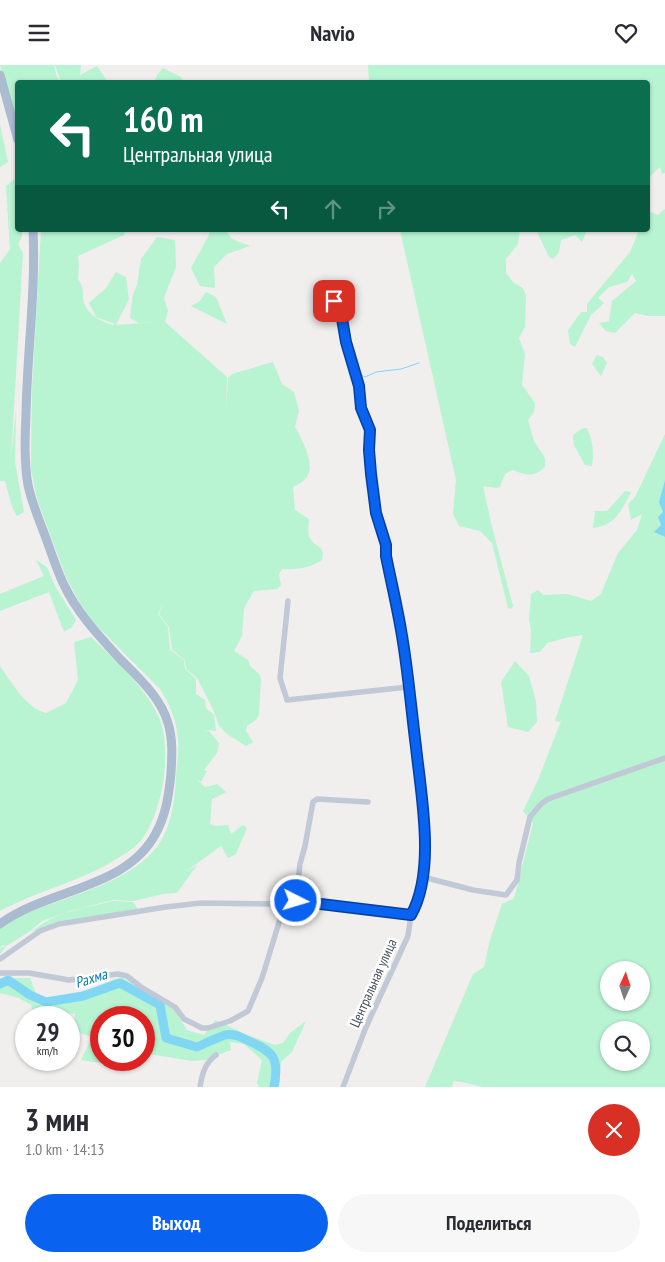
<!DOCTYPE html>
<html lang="ru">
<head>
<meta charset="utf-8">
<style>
  :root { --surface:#fff; --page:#f7f7f7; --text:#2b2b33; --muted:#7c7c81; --accent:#0962f0 }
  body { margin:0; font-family:"PT Sans Narrow",sans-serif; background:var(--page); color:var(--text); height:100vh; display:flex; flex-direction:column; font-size:19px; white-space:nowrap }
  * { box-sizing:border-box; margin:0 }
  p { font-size:16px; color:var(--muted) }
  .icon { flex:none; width:28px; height:28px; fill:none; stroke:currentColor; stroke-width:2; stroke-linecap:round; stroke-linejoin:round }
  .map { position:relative; height:1022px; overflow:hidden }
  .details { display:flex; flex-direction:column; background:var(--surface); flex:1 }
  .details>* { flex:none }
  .top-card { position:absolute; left:15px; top:15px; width:635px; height:152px; border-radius:5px; box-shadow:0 1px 4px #0004; background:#0b6e4f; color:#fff; overflow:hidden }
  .needle { width:32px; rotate:3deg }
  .fabs { position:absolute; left:600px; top:896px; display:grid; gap:10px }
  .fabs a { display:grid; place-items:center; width:50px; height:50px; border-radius:50%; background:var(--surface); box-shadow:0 1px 4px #0004; font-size:25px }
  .speed { position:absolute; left:15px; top:941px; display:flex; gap:10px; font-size:25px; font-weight:700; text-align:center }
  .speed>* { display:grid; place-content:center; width:65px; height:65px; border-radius:50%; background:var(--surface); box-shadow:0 1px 4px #0004; line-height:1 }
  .speed small { font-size:12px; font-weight:400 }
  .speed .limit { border:8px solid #d22; background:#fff; color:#111 }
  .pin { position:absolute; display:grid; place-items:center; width:42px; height:42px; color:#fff; margin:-21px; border-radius:10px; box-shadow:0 2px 8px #0006 }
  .me { position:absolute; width:55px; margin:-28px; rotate:95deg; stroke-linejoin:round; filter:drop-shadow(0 0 4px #0008) }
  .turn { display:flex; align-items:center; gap:18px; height:105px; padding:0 25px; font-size:22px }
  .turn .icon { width:65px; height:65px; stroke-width:2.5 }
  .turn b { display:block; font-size:35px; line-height:42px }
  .lanes { display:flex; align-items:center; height:48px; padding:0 25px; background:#0003; justify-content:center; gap:25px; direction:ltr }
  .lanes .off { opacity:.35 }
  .round { display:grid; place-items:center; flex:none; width:52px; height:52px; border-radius:26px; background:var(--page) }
  .summary { display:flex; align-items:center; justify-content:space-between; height:85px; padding:0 25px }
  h1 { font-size:30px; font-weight:700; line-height:38px }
  .primary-button { display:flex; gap:10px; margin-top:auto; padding:10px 25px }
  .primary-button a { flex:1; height:58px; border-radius:30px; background:var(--accent); color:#fff; font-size:20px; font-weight:700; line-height:58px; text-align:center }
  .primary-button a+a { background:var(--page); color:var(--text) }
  header { display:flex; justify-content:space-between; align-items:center; height:65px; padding:0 25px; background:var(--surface); font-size:22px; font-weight:700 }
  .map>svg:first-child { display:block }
</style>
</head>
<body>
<header><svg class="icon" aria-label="menu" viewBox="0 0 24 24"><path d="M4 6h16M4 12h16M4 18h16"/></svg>Navio<svg class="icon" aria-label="heart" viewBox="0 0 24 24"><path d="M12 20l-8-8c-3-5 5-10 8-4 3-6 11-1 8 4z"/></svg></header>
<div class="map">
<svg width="665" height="1022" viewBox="0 0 665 1022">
  <rect width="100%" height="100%" fill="#f1eeee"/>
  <path fill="#b8f3d2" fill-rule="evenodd" d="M0 0H54L56 9 60 17 18 18 17 62Z
    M55 0H81L80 10 97 1 108 17H61Z
    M368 0H665V108L662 109 660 102 648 113V18L369 17Z
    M163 3 181 12 183 17H155L157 10Z
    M0 59 8 97 0 102Z
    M16 113 18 122V165H22V172L18 179 23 188 11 395 16 344 15 397 24 447 17 451 12 442 5 416H0V198L10 184 6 121Z
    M665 144V251H648L635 248 615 268 606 266 599 258 609 256 612 236 636 216 632 209 627 217 609 222 598 233 604 238 591 250 575 282 570 279 568 265 581 247H587V239L630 187 639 165H648V148L651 147 658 150Z
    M41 165H106L108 167 107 165H126L124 170 78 191 79 200 78 214C86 226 81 227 84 238 89 251 101 256 113 260L115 259 96 252 89 238 106 223 116 207 126 212 129 234 116 260 157 257 139 258 130 253 133 229 137 220 141 194 157 172 175 175 176 202 164 233 168 246 165 257 227 312 226 346 228 313 232 309 273 297 282 319 294 327 299 346 295 362C301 372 315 399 308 410 305 416 298 419 293 422L295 445 309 454C308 470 306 474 321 483L323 489 322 495C311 503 296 505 282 504L279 509 281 520 277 524 254 526 244 543 242 571 234 586 248 595 250 601 259 609 261 614 259 649 257 654 247 661 246 666 253 677 246 681 227 669 219 661 213 644 197 613 186 604 185 595 172 585 169 562 159 549 164 537 158 549 168 562 170 585 184 595 185 604 196 614V629L205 635 206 643 214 650 216 666 207 665 204 668 208 665 219 678 217 688 204 705 207 706 201 717 196 714 205 722 217 719 226 727 212 734 210 759 216 761 228 760 231 769 243 760 247 763 236 789 228 793 221 781 185 807 197 800 177 828 163 829 134 836 113 835 74 845 42 856 29 867 6 881 0 889V883L6 881 3 880 0 882V862C7 859 13 855 20 851 64 831 144 817 165 768 173 750 175 731 176 712 177 699 179 686 178 674 177 656 169 638 160 624L93 557 77 533 66 512 37 434 31 405V383L32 325Z
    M210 165H225L232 174 250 181 227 189 214 202 215 223 200 221 191 203 209 170Z
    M400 165H520L518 179 506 194V208L514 218 523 223 526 230 525 262 519 273 525 289 522 320 535 338 534 347 528 355 534 376 545 393V402C533 413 527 410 512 405L505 409 500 422 496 423 483 421 492 462 513 541 511 544 508 543 492 478 480 466 459 461 453 449 456 415Z
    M538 165H587L582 177 575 170 561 175 559 188 553 194 549 192 538 169Z
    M206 227 216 232 227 259 191 241 200 236Z
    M597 290 603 292 607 298 601 311 592 299Z
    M583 363H587C593 376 594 388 592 401L585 400 574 380 573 370Z
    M665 369V415L659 437 663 447 661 460 655 467 665 472V1022H483L462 1017 453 1016 452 1022H425L473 909 484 902 490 875 502 839 513 834 515 830 533 758 523 746 538 715 561 656 559 657 555 656 583 570 569 572 547 578 540 587 530 588 531 566 529 555 531 529 538 525 543 530 567 529 591 536 601 529 618 488 637 465 642 449 631 455 628 439 635 432ZM609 905H641V938H609ZM609 965H641V998H609Z
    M625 426 631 427C621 446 616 460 593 463L595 446H607Z
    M36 495 47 502 55 521 76 555 72 562 64 567 49 527 0 546V529L44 511Z
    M91 572C115 595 143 620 158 650 173 682 163 747 142 774 137 781 128 787 121 791 84 816 39 825 0 846V601C12 618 25 642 46 648L66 638 78 615 74 577Z
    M515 596 529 611 536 636 537 657 528 667 508 662 501 617Z
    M113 836 133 837 138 844 60 856 32 867C53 847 86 843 113 836Z
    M0 913H30L39 937 69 929H83L114 914 123 913 174 944 187 965 204 970 215 955 247 970 275 980 283 978 290 968 306 956 292 987 281 997 279 1022H259L257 1018 262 995 244 979 230 977 231 985 205 995 191 996 150 989 144 992V952H101V995H139L127 1002 81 995 92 972 74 966 75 949 57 946 56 952H35L31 940 19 933 0 928Z"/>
  <path fill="#81d6f4" d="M665 415V472L654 467 661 460 658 452 663 447 659 437Z"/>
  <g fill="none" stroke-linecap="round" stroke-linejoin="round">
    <path stroke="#81d6f4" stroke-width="1" d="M359 309 365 312 376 307 401 304 419 298"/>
    <path stroke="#81d6f4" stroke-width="9" d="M0 919 8 915 30 930 46 937 83 931 120 918 160 940 166 973 197 982C206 978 216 973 225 970 234 968 240 972 247 975 273 987 280 992 274 1022"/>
    <path stroke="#c0c9d5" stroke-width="5.5" d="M334 236 340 242 346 277 359 321 361 343 370 365 369 391 376 449 386 480V491L405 590 420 710 424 768 423 812 422 825 418 838 411 850 408 871 366 962 343 1022
      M288 536 280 613 287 635 408 622
      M423 812 473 825 506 830 517 815 519 798 530 752 541 739 548 734 665 693
      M296 836 300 799 305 781 313 737 317 734 368 737
      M0 894 40 866 59 859 166 842 201 838 273 839 296 836 411 850
      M0 908H29L69 915 118 909 127 911 141 922 175 942 184 954 202 963H208L230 956 248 946 262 913 285 838
      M200 1022C202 1009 205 998 216 990"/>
    <path stroke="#abbbd0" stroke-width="9" d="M0 10 18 75
      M0 859C47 824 127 824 156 768 166 750 169 729 171 708 172 691 173 674 168 658 161 633 139 613 121 595 99 571 77 548 63 518 57 505 52 490 47 476 40 457 32 439 28 420 24 397 25 372 26 349 27 288 36 226 33 165"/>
  </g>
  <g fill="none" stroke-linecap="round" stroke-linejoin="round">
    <defs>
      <path id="route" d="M296 836 411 850C436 806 421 730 416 682 411 643 408 604 401 565 397 541 391 516 386 491V480L376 448 371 409 369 385 370 365 361 343 359 321 346 277 340 242 334 236"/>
    </defs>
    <use href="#route" stroke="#06409c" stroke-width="12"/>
    <use href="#route" stroke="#0962f0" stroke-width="9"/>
  </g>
  <g text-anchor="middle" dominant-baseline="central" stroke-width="5" stroke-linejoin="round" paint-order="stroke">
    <g font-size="14" fill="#44505d" stroke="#fff">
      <text transform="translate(373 918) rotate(-66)">Центральная улица</text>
    </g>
    <g font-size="15" font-style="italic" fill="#017fac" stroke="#fff">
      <text transform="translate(91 913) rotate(-17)">Рахма</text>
    </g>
  </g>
</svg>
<div class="fabs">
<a><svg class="needle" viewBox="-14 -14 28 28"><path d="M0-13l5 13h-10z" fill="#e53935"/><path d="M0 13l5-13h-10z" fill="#7c7c81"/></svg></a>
<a><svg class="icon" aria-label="search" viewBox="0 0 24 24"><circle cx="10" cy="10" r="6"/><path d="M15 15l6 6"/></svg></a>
</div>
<div class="speed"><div>29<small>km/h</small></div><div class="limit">30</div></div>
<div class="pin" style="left:334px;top:236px;background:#d93025"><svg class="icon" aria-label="arrive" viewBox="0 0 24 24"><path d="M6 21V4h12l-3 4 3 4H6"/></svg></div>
<svg class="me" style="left:296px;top:836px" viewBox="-20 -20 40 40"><circle r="17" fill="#0962f0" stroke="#fff" stroke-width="3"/><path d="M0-11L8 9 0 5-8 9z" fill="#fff"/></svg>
<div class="top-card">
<div class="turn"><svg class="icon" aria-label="left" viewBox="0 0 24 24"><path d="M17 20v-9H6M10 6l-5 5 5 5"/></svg><div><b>160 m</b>Центральная улица</div></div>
<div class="lanes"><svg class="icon" aria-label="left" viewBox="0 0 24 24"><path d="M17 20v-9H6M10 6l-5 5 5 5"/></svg><svg class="icon off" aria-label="ahead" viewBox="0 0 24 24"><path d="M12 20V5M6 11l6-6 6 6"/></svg><svg class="icon off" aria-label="right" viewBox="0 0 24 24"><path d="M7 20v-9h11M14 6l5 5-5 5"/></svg></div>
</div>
</div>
<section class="details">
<div class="summary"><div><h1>3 мин</h1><p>1.0 km · 14:13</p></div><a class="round" style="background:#d93025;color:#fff"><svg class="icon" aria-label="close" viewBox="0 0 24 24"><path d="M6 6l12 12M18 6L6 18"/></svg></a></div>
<div class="primary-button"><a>Выход</a><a>Поделиться</a></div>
</section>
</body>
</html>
